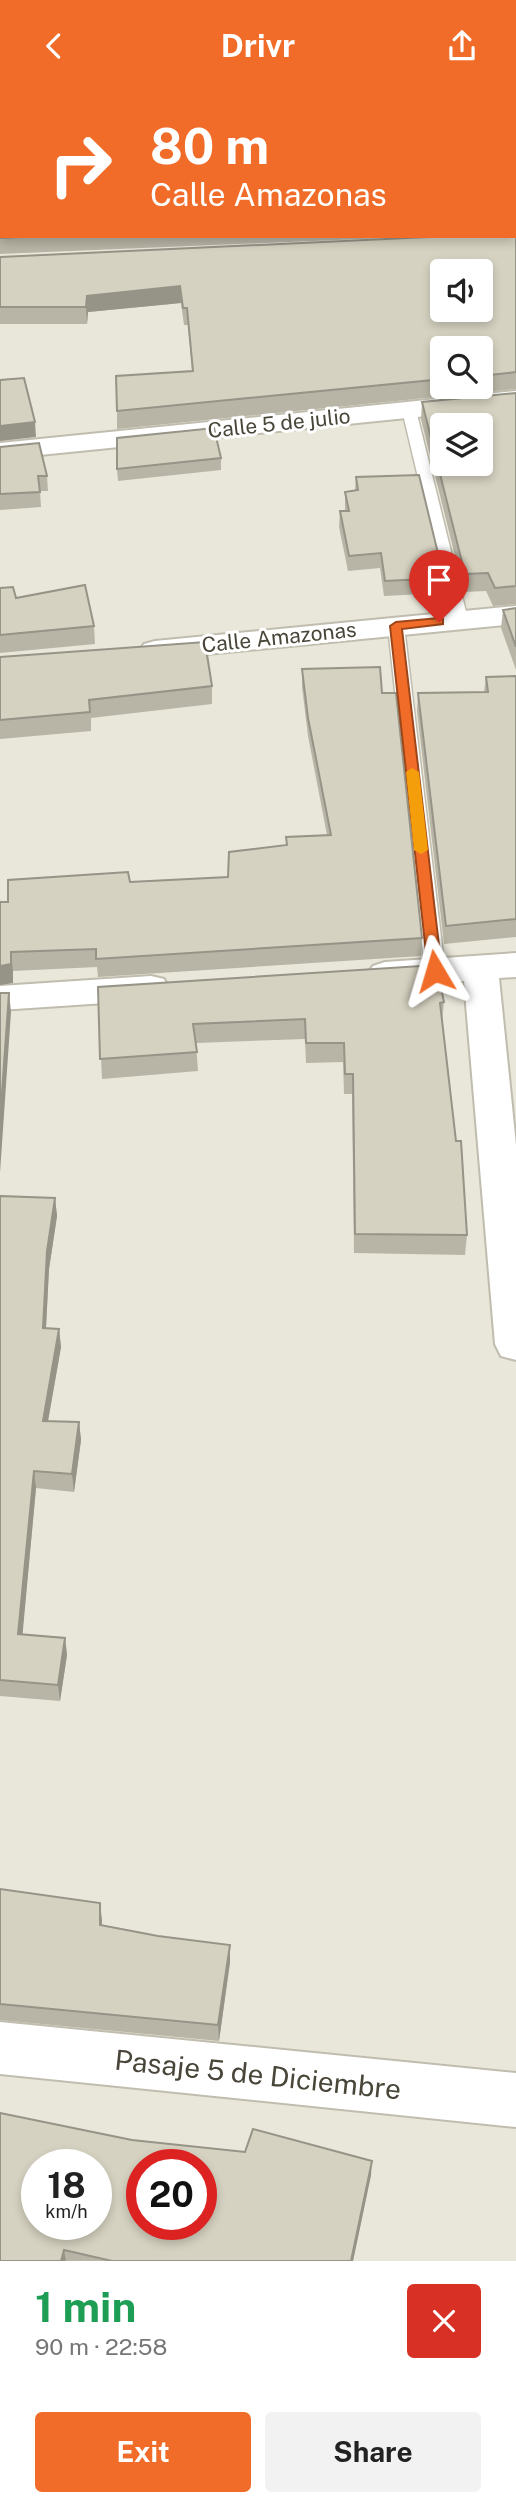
<!DOCTYPE html>
<html lang="en">
<head>
<meta charset="utf-8">
<style>
  :root { --surface:#fff; --page:#f2f2f2; --text:#222; --muted:#767676; --accent:#f06c28 }
  body { margin:0; font-family:"Public Sans",sans-serif; background:var(--page); color:var(--text); height:100vh; display:flex; flex-direction:column; font-size:26px; white-space:nowrap }
  * { box-sizing:border-box; margin:0 }
  p { font-size:23px; color:var(--muted) }
  .icon { flex:none; width:38px; height:38px; fill:none; stroke:currentColor; stroke-width:2; stroke-linecap:round; stroke-linejoin:round }
  .map { position:relative; height:2170px; overflow:hidden }
  .panel { display:flex; flex-direction:column; background:var(--surface); flex:1 }
  .panel>* { flex:none }
  .guide { position:absolute; left:0px; top:0px; width:516px; height:147px; box-shadow:0 4px 10px #0003; background:#f06c28; color:#fff; overflow:hidden }
  .buttons { position:absolute; left:430px; top:168px; display:grid; gap:14px }
  .buttons a { display:grid; place-items:center; width:63px; height:63px; border-radius:7px; background:var(--surface); box-shadow:0 4px 10px #0003; font-size:35px }
  .speed { position:absolute; left:21px; top:2058px; display:flex; gap:14px; font-size:35px; font-weight:700; text-align:center }
  .speed>* { display:grid; place-content:center; width:91px; height:91px; border-radius:50%; background:var(--surface); box-shadow:0 4px 10px #0003; line-height:1 }
  .speed small { font-size:18px; font-weight:400 }
  .speed .limit { border:10px solid #d22; background:#fff; color:#111 }
  .pin { position:absolute; display:grid; place-items:center; width:60px; height:60px; color:#fff; margin:-72px -30px; border-radius:50% 50% 50% 0; rotate:-45deg; box-shadow:0 0 7px #0007 }
  .pin .icon { rotate:45deg }
  .me { position:absolute; width:77px; margin:-38px; rotate:353deg; stroke-linejoin:round; filter:drop-shadow(0 0 5px #0008) }
  .turn { display:flex; align-items:center; gap:24px; height:147px; padding:0 35px; font-size:32px }
  .turn .icon { width:91px; height:91px; stroke-width:2.5 }
  .turn b { display:block; font-size:49px; line-height:60px }
  .round { display:grid; place-items:center; flex:none; width:74px; height:74px; border-radius:7px; background:var(--page) }
  .summary { display:flex; align-items:center; justify-content:space-between; height:119px; padding:0 35px }
  h1 { font-size:42px; font-weight:700; line-height:52px; color:#1e9e55 }
  .primary-button { display:flex; gap:14px; margin-top:auto; padding:14px 35px }
  .primary-button a { flex:1; height:80px; border-radius:7px; background:var(--accent); color:#fff; font-size:28px; font-weight:700; line-height:80px; text-align:center }
  .primary-button a+a { background:var(--page); color:var(--text) }
  header { display:flex; justify-content:space-between; align-items:center; height:91px; padding:0 35px; background:var(--accent); color:#fff; font-size:32px; font-weight:700 }
  .map>svg:first-child { display:block }
</style>
</head>
<body>
<header><svg class="icon" aria-label="back" viewBox="0 0 24 24"><path d="M15 5l-7 7 7 7"/></svg>Drivr<svg class="icon" aria-label="share" viewBox="0 0 24 24"><path d="M12 15V3M7 8l5-5 5 5M5 13v7h14v-7"/></svg></header>
<div class="map">
<svg width="516" height="2170" viewBox="0 0 516 2170">
  <rect width="100%" height="100%" fill="#f5f4ec"/>
  <path fill="#e9e7da" fill-rule="evenodd" d="M0 0H516V2170H0ZM2 2H514V145H2ZM443 180H481V219H443ZM443 257H481V296H443ZM443 334H481V373H443ZM37 2074H96V2133H37ZM142 2074H201V2133H142Z"/>
  <g fill="none" stroke-linecap="round" stroke-linejoin="round">
    <defs>
      <path id="lane" d="M409 315 416 319 468 529 460 534 452 529 402 319Z
        M396 530 404 535 445 880 435 887 425 880 388 535Z"/>
      <path id="street" d="M474 0H496L497 2H476Z
        M514 30H516V45L514 44Z
        M516 300V316L0 368V352Z
        M516 515V533L155 568 144 565 140 559 144 553 155 550Z
        M516 862V886L499 887 516 1054V1269L501 1265 495 1253 464 890 385 895 373 891 367 883 373 875 385 871Z
        M151 885 164 888 169 897 164 906 151 909 0 919V895Z
        M0 1931 516 1982V2036L0 1983Z"/>
    </defs>
    <use href="#lane" stroke="#c0bdae" stroke-width="3"/>
    <use href="#street" stroke="#c0bdae" stroke-width="4"/>
    <use href="#lane" fill="#fff" fill-rule="evenodd"/>
    <use href="#street" fill="#fff" fill-rule="evenodd"/>
  </g>
  <path fill="#b8b5a6" fill-rule="evenodd" d="M0 0 2 145H431L0 163Z
    M291 0H479L481 2H293Z
    M514 102 516 104V142H514Z
    M516 142V298L117 338V320L192 280 188 234H184L181 212 88 221 87 233H0V166ZM443 257H481V296H443Z
    M516 302V513L493 515 486 500 464 501 421 328 422 311Z
    M0 356 47 385 48 400H40L41 416 0 419Z
    M221 367V379L118 390 117 378Z
    M356 386 444 487 443 502 384 505 380 477 348 480 339 436 340 420H345V401L355 399Z
    M0 497 16 507 94 535 95 553 0 562Z
    M516 517V579L501 537 503 519Z
    M0 566 212 595V613L91 627V640L0 648Z
    M302 578 382 602 422 847 421 865 98 886 97 876 13 880V892L8 811 130 791 228 786 286 754V746L327 744 308 645 302 596Z
    M516 585V846L444 853 417 620 418 602 484 601 486 586Z
    M98 896 444 911 442 931 467 1144 465 1164 354 1162 352 1003H344L343 971 306 972 305 948 196 952 198 980 102 988Z
    M0 1105 55 1107 57 1125 49 1178 46 1237 59 1238 61 1256 48 1330 79 1331 81 1349 74 1401 36 1397 22 1544 65 1547 67 1564 60 1610 0 1605Z
    M0 1798 102 1829V1834L230 1871 219 1950 0 1929Z
    M132 2049 371 2084 353 2170H0Z"/>
  <path fill="#969387" d="M516 83V99H514V84Z
    M180 195 181 212 88 221 87 233 86 216 87 205Z
    M35 331 36 346 0 350V335Z
    M11 861 13 880V892L0 894V875Z
    M9 902 11 921 0 1082V1030Z
    M55 1107 57 1125 49 1178 45 1255 43 1237 47 1160Z
    M59 1238 61 1256 45 1347 43 1330Z
    M79 1331 81 1349 74 1401 72 1383Z
    M34 1380 36 1397 21 1560 18 1543Z
    M65 1547 67 1564 60 1610 58 1594Z
    M100 1812 102 1829V1850L100 1834Z
    M230 1854V1871L219 1950 218 1934Z
    M372 2070 371 2084 353 2170H351Z
    M64 2159 66 2170H61Z"/>
  <path fill="#d6d2c1" stroke="#969387" stroke-width="2" fill-rule="evenodd" d="M0 0H94L106 2H2V145H38L0 147Z
    M304 0H337L324 2H306Z
    M338 0H479L481 2H340Z
    M514 53 516 54V83L514 84Z
    M514 102 516 104V125H514Z
    M514 142H516V281L481 285V257H443V288L117 320 116 285 193 280 187 217H183L180 195 87 205 86 216H0V166L450 145H514ZM443 180H481V219H443Z
    M24 287 35 331 0 335V289Z
    M516 302V495L495 497 488 482 465 483 422 311ZM443 334H481V373H443Z
    M214 337 221 367 117 378V347Z
    M39 352 47 385H38L40 401 0 403V356Z
    M419 384 444 487 385 490 381 462 349 465 340 420H349L345 401 358 399 356 386Z
    M85 494 94 535 0 544V497L13 496 16 507Z
    M516 517V556L503 519Z
    M205 551 212 595 89 609 90 621 0 629V566Z
    M380 576 382 602H396L422 847 96 868V858L11 861V873L0 875V811H8V789L128 781 130 791 228 786 229 761 287 754 286 746 331 744 308 627 302 578Z
    M516 585V828L446 835 418 602 488 601 486 586Z
    M436 874 444 911 440 912 456 1050H461L467 1144 355 1143 353 983H345L344 952H306L305 928 193 933 197 961 100 968 98 896Z
    M0 902H9L0 1030Z
    M0 1105 55 1107 47 1160 43 1237 59 1238 43 1330 79 1331 72 1383 34 1380 18 1543 65 1547 58 1594 0 1589Z
    M0 1798 100 1812V1834L158 1845 230 1854 218 1934 0 1913Z
    M0 2022 132 2049 245 2061 253 2038 372 2070 351 2170H112L64 2159 61 2170H0ZM37 2074H96V2133H37ZM142 2074H201V2133H142Z"/>
  <path fill="#f06c28" stroke="#9c461a" stroke-width="2" d="M439 527 443 528V533L402 538 442 880 435 885 428 880 390 535 396 531Z"/>
  <path fill="#f59e0b" d="M412 677 419 681 428 759 421 763 414 759 406 681Z"/>
  <g text-anchor="middle" dominant-baseline="central" stroke-width="6" stroke-linejoin="round" paint-order="stroke">
    <g font-size="21" fill="#494639" stroke="#fff">
      <text transform="translate(279 332) rotate(-6)">Calle 5 de julio</text>
      <text transform="translate(279 546) rotate(-6)">Calle Amazonas</text>
    </g>
    <g font-size="28" fill="#494639" stroke="#fff">
      <text transform="translate(258 1983) rotate(6)">Pasaje 5 de Diciembre</text>
    </g>
  </g>
</svg>
<div class="buttons">
<a><svg class="icon" aria-label="sound" viewBox="0 0 24 24"><path d="M4 9h4l5-4v14l-5-4H4zM17 9q2 3 0 6"/></svg></a>
<a><svg class="icon" aria-label="search" viewBox="0 0 24 24"><circle cx="10" cy="10" r="6"/><path d="M15 15l6 6"/></svg></a>
<a><svg class="icon" aria-label="layers" viewBox="0 0 24 24"><path d="M12 4l9 5-9 5-9-5zM3 14l9 5 9-5"/></svg></a>
</div>
<div class="speed"><div>18<small>km/h</small></div><div class="limit">20</div></div>
<div class="pin" style="left:439px;top:531px;background:#d93025"><svg class="icon" aria-label="arrive" viewBox="0 0 24 24"><path d="M6 21V4h12l-3 4 3 4H6"/></svg></div>
<svg class="me" style="left:435px;top:880px" viewBox="-20 -20 40 40"><path d="M0-17L14 15 0 8-14 15z" fill="#f06c28" stroke="#fff" stroke-width="4"/></svg>
<div class="guide">
<div class="turn"><svg class="icon" aria-label="right" viewBox="0 0 24 24"><path d="M7 20v-9h11M14 6l5 5-5 5"/></svg><div><b>80 m</b>Calle Amazonas</div></div>
</div>
</div>
<section class="panel">
<div class="summary"><div><h1>1 min</h1><p>90 m · 22:58</p></div><a class="round" style="background:#d93025;color:#fff"><svg class="icon" aria-label="close" viewBox="0 0 24 24"><path d="M6 6l12 12M18 6L6 18"/></svg></a></div>
<div class="primary-button"><a>Exit</a><a>Share</a></div>
</section>
</body>
</html>
